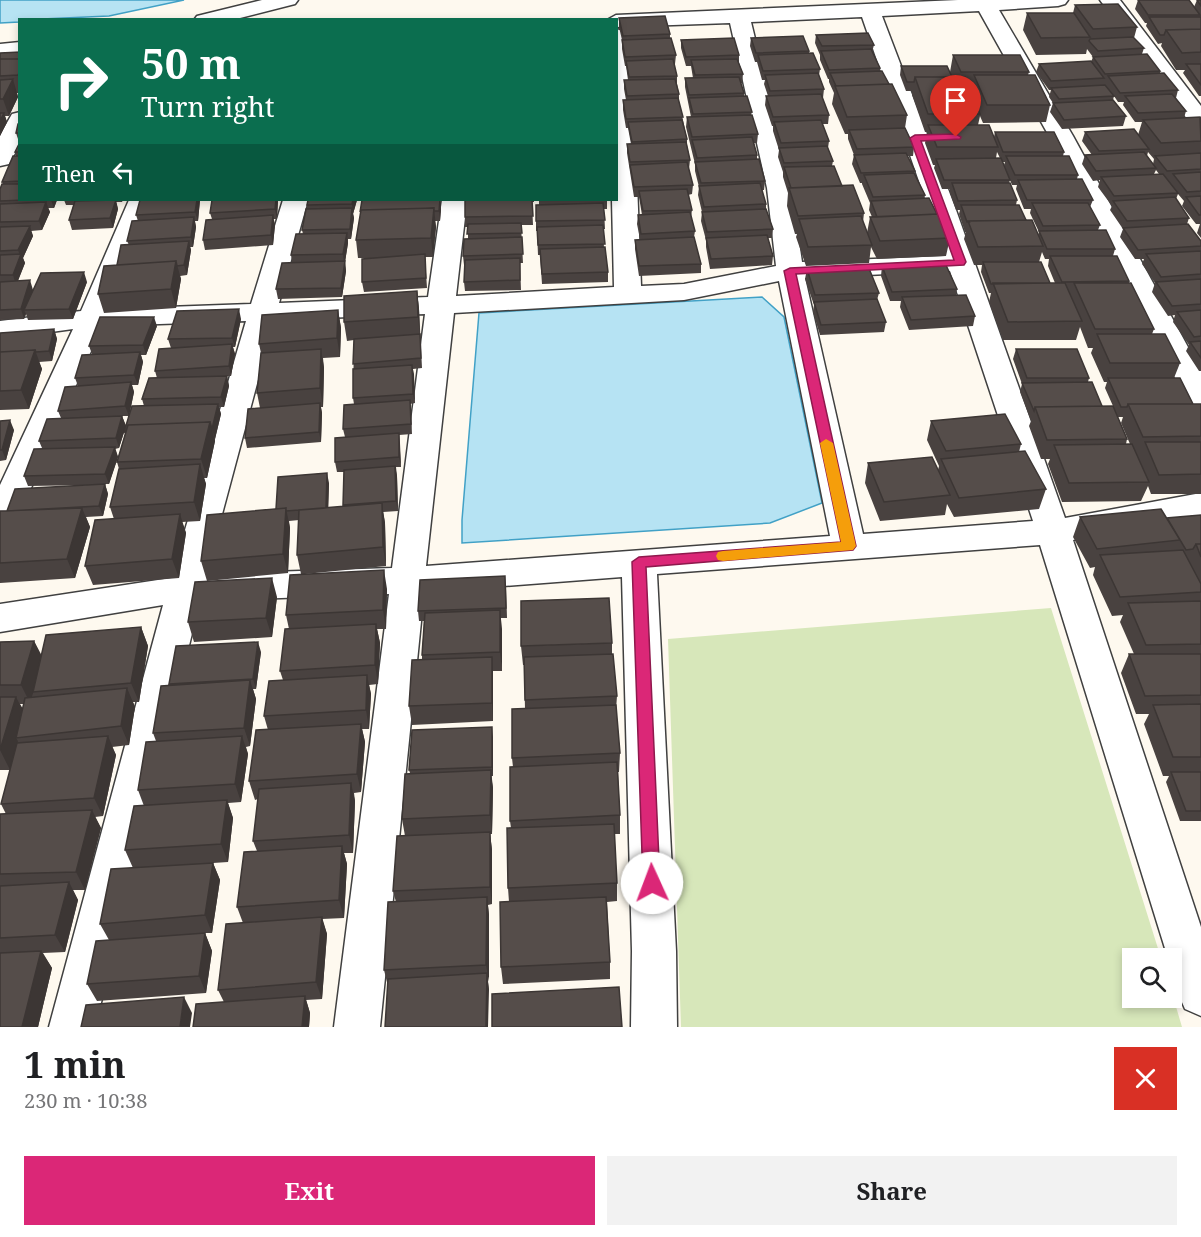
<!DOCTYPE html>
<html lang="en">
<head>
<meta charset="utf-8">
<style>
  :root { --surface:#fff; --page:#f2f2f2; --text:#202124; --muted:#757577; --accent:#db2777 }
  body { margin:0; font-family:"Noto Serif",serif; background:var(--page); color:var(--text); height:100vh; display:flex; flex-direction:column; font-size:22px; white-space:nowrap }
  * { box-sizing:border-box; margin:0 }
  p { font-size:20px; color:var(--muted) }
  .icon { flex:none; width:33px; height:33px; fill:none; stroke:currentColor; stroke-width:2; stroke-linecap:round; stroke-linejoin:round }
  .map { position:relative; height:1027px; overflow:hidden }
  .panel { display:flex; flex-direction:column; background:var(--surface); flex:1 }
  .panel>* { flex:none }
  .top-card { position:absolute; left:18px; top:18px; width:600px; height:183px; border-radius:0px; box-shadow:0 3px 9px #0003; background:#0b6e4f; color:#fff; overflow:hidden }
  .controls { position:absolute; left:1122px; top:948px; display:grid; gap:12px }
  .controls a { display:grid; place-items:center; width:60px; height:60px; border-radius:0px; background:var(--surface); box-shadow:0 3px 9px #0003; font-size:30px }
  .pin { position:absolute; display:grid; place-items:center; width:51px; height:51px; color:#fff; margin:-62px -26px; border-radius:50% 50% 50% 0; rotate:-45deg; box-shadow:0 0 6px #0007 }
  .pin .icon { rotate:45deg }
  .me { position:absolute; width:66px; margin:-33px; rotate:358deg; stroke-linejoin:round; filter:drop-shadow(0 0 4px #0008) }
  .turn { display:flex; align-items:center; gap:21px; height:126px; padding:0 24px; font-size:27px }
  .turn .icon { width:78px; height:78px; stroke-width:2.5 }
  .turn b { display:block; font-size:42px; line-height:51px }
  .then { display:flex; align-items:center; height:57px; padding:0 24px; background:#0003; gap:12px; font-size:22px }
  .round { display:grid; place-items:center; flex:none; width:63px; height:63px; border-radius:0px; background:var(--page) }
  .headline { display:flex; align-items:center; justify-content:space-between; height:102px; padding:0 24px }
  h1 { font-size:36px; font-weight:700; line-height:45px }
  .cta { display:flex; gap:12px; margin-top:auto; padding:12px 24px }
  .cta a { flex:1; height:69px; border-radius:0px; background:var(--accent); color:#fff; font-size:24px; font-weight:700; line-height:69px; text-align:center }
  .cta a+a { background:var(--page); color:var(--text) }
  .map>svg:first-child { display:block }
</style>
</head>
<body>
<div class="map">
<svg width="1201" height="1027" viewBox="0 0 1201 1027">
  <rect width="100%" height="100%" fill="#fef9ef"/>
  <path fill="#d7e7ba" d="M1051 608 1161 958H1132V998H1172V993L1182 1027H681L668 639Z"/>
  <path fill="#b6e3f3" stroke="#41a1c6" stroke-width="1.5" d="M0 0H184L109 16 20 20 19 22 0 23Z
    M762 297 784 317 822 503 770 523 462 543V520L479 313Z"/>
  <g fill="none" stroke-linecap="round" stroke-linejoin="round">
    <defs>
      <path id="minor" d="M958 0H1068L1065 4 1058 6 999 10 1073 136 1201 371V409L1190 406 1186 399 1049 136 979 11 882 16 956 210 1065 518 1201 493V517L1073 540 1201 927V1016L1185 1009C1178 993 1172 977 1172 958H1168L1040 545 657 574 676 951 677 1027H631L632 951 622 577 424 592 380 1027H334L389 594 200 601 95 1027H49L163 605 0 632V604L171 578 246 321 102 326 17 520 12 528 0 532V485L73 329 0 339V321L81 311 129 200H154L110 309 251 304 283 200H308L279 303 428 297 442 200H467L456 296 614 287 612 200H616V29L623 31 627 35 635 132 641 286 684 284 776 266 767 188 730 23 616 27V20H607L616 15ZM862 17 945 256 802 262 791 188 751 22ZM950 271 1033 521 863 534 805 278ZM779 281 830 536 426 566 454 313 684 300ZM425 314 392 568 206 574 274 320Z
        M1100 0H1120L1201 106V129L1193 127Z
        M20 112V144L9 164 0 166V135L12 114Z"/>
      <path id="tertiary" d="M262 0H298L295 4 232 20H194L197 16Z
        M20 42V54L0 56V44Z"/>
    </defs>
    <use href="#minor" stroke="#404040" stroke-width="3"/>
    <use href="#tertiary" stroke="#404040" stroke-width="3"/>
    <use href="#minor" fill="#fff" fill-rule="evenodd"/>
    <use href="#tertiary" fill="#fff" fill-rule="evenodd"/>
  </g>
  <path fill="#494240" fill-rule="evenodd" d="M1138 0 1194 7 1197 0H1201V96H1199L1183 73 1185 70H1176L1161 46 1162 43 1158 44 1146 26 1147 23H1145L1135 9Z
    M1075 5 1137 27 1134 38 1144 48 1142 54 1160 71V73L1178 90 1176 98 1186 111 1184 118 1201 117V238L1197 233 1200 224H1196L1182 206 1184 201 1178 194 1176 199 1189 218 1187 224 1201 241V371H1199L1186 351 1189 345 1173 322 1175 315 1168 316 1152 292 1155 283 1142 264 1144 259H1135L1120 237 1123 229 1110 210 1112 206 1098 187 1100 180 1093 181 1082 164 1085 155H1092L1082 141 1085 132 1138 135 1142 122H1135L1123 105 1124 102H1118L1114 96 1113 100 1126 116 1123 126 1062 129 1050 112 1053 103 1049 97 1051 90H1049L1036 72 1039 64 1091 62 1093 57 1087 49 1086 54 1036 55 1023 30 1027 13H1073ZM1148 152 1154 159 1153 164 1147 156ZM1156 170 1159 174H1154Z
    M619 18 670 34V38L676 55 675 64H674L677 76V84L679 94V101L687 139V145L690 160 689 169 693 185 692 194 688 195 692 210 691 217 695 231 694 237 701 264V273L639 276 635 249V240L640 239 637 224 638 215H642L639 197H634L627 153V144H631L628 128H626L623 110V100H626L624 89V80H628L626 66H625L622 49V40L619 27Z
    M816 35 874 45 872 52 880 68V71L907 115 905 128 914 147 913 156H907L925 195 924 199 937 214 950 238 946 256 877 259 871 247 869 263 806 266 796 237 797 234H795L787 206 788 193 783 177V172L778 157 779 150 773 131V126H772L765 105 766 96H768L764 84 765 80H762L757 62H755L750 46 751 38 809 51V53L820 69 819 75 824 89 823 98H822L829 115 828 124H822L829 141 828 148 833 161 832 166 842 186 864 213 863 222 867 233 870 217H872L869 210 870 203 862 184V183H860L852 164 854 155 848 139V134H845L832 104 834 93 829 82V79H828L820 60V55L815 43Z
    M681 40 739 55V63L743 74 742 83H741L744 93V96L752 112 751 115 758 134 757 143H754L757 155V159L765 181 764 190H762L766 204V209L773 229 772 238H768L773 256 772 265 710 269 706 247V240L701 221 702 212 698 195 699 187 695 171V164L686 127 687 117H691L685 87V78H693L691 66H686L681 48Z
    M20 52V93H17L18 97 9 116H5L7 122 0 136V53Z
    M953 55 1029 72 1028 75 1050 105 1046 122 983 123 980 116 978 125 994 137 995 132 1064 152 1063 156 1078 175 1077 179 1093 200 1090 207 1100 225 1098 230 1115 249 1113 256 1129 281V283L1154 329 1152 334 1180 363 1174 378 1193 404H1201V494H1151L1148 486 1141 501 1062 502 1048 464 1050 459H1041L1029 426 1031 421 1020 392 1022 384 1013 359 1016 349 1089 378 1088 382 1102 406H1113L1105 388 1107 382H1104L1091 353 1093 348H1088L1080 327 1076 340H1003L989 302 991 293H989L981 272 982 265H974L964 239 966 232H965L959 214 960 210H956L950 193V189H942L934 168 935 165H933L925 143 927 132H925L912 95V91H906L900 75 901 66 950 72ZM997 152 1000 158H996ZM1002 162H1005L1004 165 1012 185H1017L1016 189 1024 209H1031L1030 213 1039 232 1038 235 1026 220 1016 205 1017 200 1009 183 1010 180ZM1042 252 1045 259H1049L1048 266 1055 283H1050L1039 262ZM1118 417H1123L1121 423 1130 444H1126L1127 439Z
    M20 124V142H19L16 133Z
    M20 142V200H57L54 208H48L50 212 42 230 31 231 33 236 23 258 25 263 18 281 33 290 87 282 73 319 28 320 26 314 24 319 0 320V189L3 184 2 182 16 156 15 152Z
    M64 200H123L122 202H116L118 209 113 228 72 230 69 220 74 205H66Z
    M200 200 198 221H195L196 227 193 247H190L191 250 187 275 180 276 181 279 176 308 104 313 98 294 129 245 127 241 138 221 136 215Z
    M278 200 277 219H273L275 225 273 245 205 250 203 240 212 219 210 213Z
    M357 200 353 214 354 218 351 239H348V243L345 262 346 271 342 297 278 299 276 289 292 262 291 255 303 234 302 230 307 209V205Z
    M364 200H440L441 209 440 221H435L436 227 433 257H425L427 288 364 292 362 282 373 258H358L356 240Z
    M465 200H534V202H532L533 225H521L523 263H520L521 290 465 291 464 282 465 265H464L463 256 468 239V227H465Z
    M539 200H607V209H604L605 229H603L604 248 608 272V282L542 284 540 255H538L537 231H536V221L539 205Z
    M882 266 957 289 956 295 975 316 973 326 909 330 900 307 901 301H890L881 276Z
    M807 269 879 293 877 300 886 322 884 332 820 335 813 312 814 305 805 279Z
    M417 291 419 309 422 368 413 369 415 403 410 404 412 434 399 435 401 467H396L397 476 398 511 383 512 385 523 386 566 305 574 387 589 386 629H377L380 643 378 684 369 685 371 694 369 729H362L365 742 361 792 354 793 355 801 353 853H344L347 864 344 918 322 919 327 934 322 999 306 1000 310 1013 309 1027H193L224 1002 218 990 243 923 237 907 257 851 253 841 258 799 255 800 249 781 268 730 264 716 283 680 280 671 289 629 286 615 301 574 297 555 299 520 289 521 290 528 288 573 207 581 201 561 276 509 329 483 328 508 343 507 344 472H337L335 462 345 437 343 429 354 404 353 398 354 340 347 341 344 322Z
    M338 310 341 328 340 357 323 358 324 368 323 407H321L322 413 321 442 247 448 245 438 260 408 257 393 261 353 259 344Z
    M241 319 235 347H233L235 354 231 376H227L229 386 224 407H219L221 414 215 439V441L207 478H204L206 484 200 521 182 522 186 533 179 578 93 585 85 566 114 519 110 507 119 469 117 462 125 434 124 432 144 406 142 399 157 378 155 371 171 348 168 339Z
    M157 326 146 355H141L143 362 138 385H132L134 392 129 416H122L126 426 119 448 115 449 118 457 109 484H105L108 494 103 516 86 517 90 527 75 578 0 583V511H7L95 485 28 486 24 476 42 448 39 441 61 418 58 411 78 386 75 378 92 354 89 346Z
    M54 329 57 339 52 361 39 362 42 369 29 409 0 410V333Z
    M0 421 14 430 6 460 0 461Z
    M931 421 1021 444 1019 452 1046 489 1039 509 954 517 947 504 945 515 880 521 865 483 868 463 938 470 939 466 927 440Z
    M1201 515V821H1180L1166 782 1169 776H1163L1144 724 1149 714H1136L1121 673 1129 654H1134L1120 622 1123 615 1112 616 1093 575 1095 567 1090 568 1073 537 1080 517 1167 518Z
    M506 586 507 618H501L502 671H493V721L412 725 409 706 422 660V655L424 621H419L418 611Z
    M277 597 272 637 194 642 188 622Z
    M141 627 148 646 139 702H133L135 707 129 745 112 747 116 755 103 816 95 817 101 828 85 890H73L78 900 65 952 43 953 52 968 38 1027H0V814H6L1 804 10 770H0V642L34 641 42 656ZM20 704H24L23 709Z
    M612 643V654L617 696 616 710 620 753 619 772H618L620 815V834H614L617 883V901L607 902 610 962V979L503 984 501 967 509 902 508 888 511 828 510 821 513 767 512 758 525 709 524 665H523L521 646Z
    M261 652 256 689H253L256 699 250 746 246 747 248 754 241 802 228 803 233 818 228 862 213 863 220 880 212 933H205L212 951 206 993 97 1001 87 984 109 940 100 924 133 868 125 850 144 806 138 790 156 741 153 733 169 686V684Z
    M493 737V776H491L493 788 492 834H490L492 850V904L488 905 489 915 488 982 489 990 387 982 384 970 396 902 393 891 405 836 402 819 410 773 409 770Z"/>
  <path fill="#3c3634" d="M13 79 18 97 9 116 3 99Z
    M4 113 7 122 0 136V121Z
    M51 200H57L54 208Z
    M116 200 118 209 113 228 110 218Z
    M197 200H200L198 221 195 212Z
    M276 200H278L277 219 275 209Z
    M353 200H357L353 214 352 204Z
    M440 200 441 209 440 221 439 211Z
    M46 202 50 212 42 230 39 221Z
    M352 208 354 218 351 239 350 229Z
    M434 208 436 227 433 257 431 238Z
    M273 215 275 225 273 245 271 235Z
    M194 217 196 227 193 247 191 237Z
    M30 226 33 236 23 258 25 263 16 285 13 275 20 256 18 250Z
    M347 233 348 243 345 262 346 271 342 297 341 288 344 263 343 254Z
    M189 241 191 250 187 275 184 265Z
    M176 261 181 279 176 308 171 289Z
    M84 272 87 282 73 319 69 309Z
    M30 280 33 290 24 310 26 314 24 319 21 309Z
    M417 291 419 309 420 336 418 317Z
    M239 309 241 319 235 347 232 338Z
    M338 310 341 328 340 357 337 338Z
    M154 317 157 326 146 355 143 345Z
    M54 329 57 339 52 361 49 351Z
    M232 344 235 354 231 376 229 366Z
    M321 349 324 368 323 407 320 388Z
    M35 350 42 369 29 409 21 390Z
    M140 352 143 362 138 385 134 375Z
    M412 365 414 374 415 403 413 394Z
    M227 376 229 386 224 407 221 397Z
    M131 382 134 392 129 416 125 406Z
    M410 400 411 410 412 434 411 424Z
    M320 403 322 413 321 442 319 432Z
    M218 404 221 414 215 439 212 429Z
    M122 416 126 426 119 448 116 438Z
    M10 420 14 430 6 460 2 450Z
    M210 422 215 441 207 478 201 459Z
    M399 433 400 443 401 467 399 457Z
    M115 447 118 457 109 484 105 474Z
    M200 464 206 484 200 521 194 502Z
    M395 466 397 476 398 511 396 501Z
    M327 473 329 483 328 518 326 508Z
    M105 484 108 494 103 516 99 506Z
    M382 503 385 523 386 566 383 547Z
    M82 508 90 527 75 578 67 559Z
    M286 508 290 528 288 573 283 554Z
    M180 514 186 533 179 578 172 559Z
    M384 570 387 589 386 629 383 610Z
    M272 578 277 597 272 637 266 618Z
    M500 610 502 629V671L500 652Z
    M376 624 380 643 378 684 375 665Z
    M141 627 148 646 139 702 131 683Z
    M34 641 43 660 30 703 21 685Z
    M258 642 261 652 256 689 253 679Z
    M492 657 493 676V721L492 703Z
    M367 675 371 694 369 729 366 710Z
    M250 680 256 699 250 746 244 728Z
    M127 688 135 707 129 745 121 726Z
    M16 697 26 716 16 738 18 741 10 770 0 750Z
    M361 724 365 742 361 792 357 774Z
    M492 727 493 737V776L492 767Z
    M108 736 116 755 103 816 94 798Z
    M242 736 248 754 241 802 235 784Z
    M491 770 493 788 492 834 490 815Z
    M351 783 355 801 353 853 349 835Z
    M227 800 233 818 228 862 221 844Z
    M92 810 101 828 85 890 76 872Z
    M490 832 492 850V904L490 887Z
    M342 846 347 864 344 918 339 900Z
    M213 863 220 880 212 933 205 915Z
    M69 882 78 900 65 952 55 935Z
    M487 897 489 915V982L486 965Z
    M322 917 327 934 322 999 316 982Z
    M205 933 212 951 206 993 199 976Z
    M41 951 52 968 38 1027H22Z
    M487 973 489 990 488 1027H486Z
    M305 996 310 1013 309 1027H302Z
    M184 997 192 1013 190 1027H180Z"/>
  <path fill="#554d4a" stroke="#3c3634" stroke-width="1.5" d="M1138 0H1189L1200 15H1148Z
    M1197 0H1201V6Z
    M1118 4 1137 27 1093 29 1075 5Z
    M1027 13H1074L1090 37 1041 38Z
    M665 16 670 34 623 36 619 18Z
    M1149 17H1201V29L1166 30 1164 35H1160Z
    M1201 29V52L1182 53 1166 30Z
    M868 33 874 45 822 46 816 35Z
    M803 36 809 51 756 53 751 38Z
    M1133 37 1144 48 1098 51 1089 41 1090 39Z
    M671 38 676 55 625 57 622 40Z
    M734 38 739 55 686 57 681 40Z
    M871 49 880 68 829 70 821 51Z
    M20 52V59H0V53Z
    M813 53 820 69 763 71 758 55Z
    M1147 54 1160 71 1105 74 1093 57Z
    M953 55H1020L1029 72H961Z
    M0 59H20V71L18 75 0 76Z
    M673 59 677 76 629 77 626 61Z
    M737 59 743 74 695 75 691 60Z
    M1091 61 1104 78 1051 81 1039 64Z
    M1186 64H1201V85Z
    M901 66H947L952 77H915L914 82H907Z
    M882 71 889 84 836 86 830 73Z
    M818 73 824 89 770 91 765 75Z
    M1164 73 1178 90 1120 93 1108 76Z
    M974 75H1035L1050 105H987Z
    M739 77 744 93 689 95 685 78Z
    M915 77H965L980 114H928Z
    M13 79 3 99H0V80Z
    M675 79 679 94 627 96 624 80Z
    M892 84 907 115 847 117 835 86Z
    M1105 85 1114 96 1059 99 1051 88Z
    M821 94 829 115 773 117 766 96Z
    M1172 94 1186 111 1138 113 1125 96Z
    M747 96 752 112 693 114 689 98Z
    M678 98 683 117 626 119 623 100Z
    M1113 100 1126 116 1064 120 1053 103Z
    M0 113H4L0 121Z
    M752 115 758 134 692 137 687 117Z
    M1200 117 1201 141 1161 143 1143 120Z
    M682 120 687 139 632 142 628 122Z
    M821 120 829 141 781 143 774 122Z
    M18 124H20V133H16Z
    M928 125H989L998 147H937Z
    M905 128 914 147 857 149 849 130Z
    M1134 129 1149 149 1099 151 1085 132Z
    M995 132H1054L1064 152H1003Z
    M752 137 757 155 697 158 692 140Z
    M20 142V152H15Z
    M686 142 690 160 630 162 627 144Z
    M827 146 833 161 784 163 779 148Z
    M1144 152 1156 168 1096 171 1085 155Z
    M906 153 915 171 861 173 854 155Z
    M1201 153V169L1167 171 1155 156Z
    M13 156H20V181L2 182Z
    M1006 156H1069L1078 175H1015Z
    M1001 158 1010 180H944L936 159Z
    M759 159 765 181 701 183 695 162Z
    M687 162 693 185 634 187 630 165Z
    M834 166 842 186 791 188 784 167Z
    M1201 172V191L1187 192 1173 174Z
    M914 173 925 195 873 197 864 175Z
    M1163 174 1178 193 1114 196 1101 177Z
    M1082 179 1093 200H1027L1018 180Z
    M760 183 766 204 704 207 699 186Z
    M952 183H1010L1017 200 958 201Z
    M2 184H20V200H25L0 201V189Z
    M853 185 864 213 798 216 789 188Z
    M687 189 692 210 643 211 639 191Z
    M1201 196V215H1199L1186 197Z
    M1175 197 1189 218 1127 221 1113 201Z
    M929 198 937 214 877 217 871 201Z
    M116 200 110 218 69 220 75 201Z
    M140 200H197L195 212 136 215Z
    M212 200H276L275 209 210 213Z
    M308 200H353L352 204 307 205Z
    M362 200H440L439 211H434V208L361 210 360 212Z
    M465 200H532L533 216 465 217Z
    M46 202 39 221 0 222V204Z
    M603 203 605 220 536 221V205Z
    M1032 203H1088L1100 225 1043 226Z
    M961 205H1019L1026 220 968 221 969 222H967Z
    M352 208 350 229 302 230 306 209Z
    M434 208 431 238 356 240 361 210Z
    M766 209 773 229 707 232 702 212Z
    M690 212 695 231 641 234 638 215Z
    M938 214 950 238 880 241 870 217Z
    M273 215 271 235 203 240 206 220Z
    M861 216 872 245 808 247 799 219Z
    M194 217 191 237 127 241 132 221Z
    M1032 220 1043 246 978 247 968 221Z
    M521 223 522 233 467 234 468 224Z
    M1188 224 1201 241V246L1138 250 1123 228Z
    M603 225 605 244 538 245 537 227Z
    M30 226 18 250 0 251V227Z
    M1106 230 1115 249H1047L1039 231Z
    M347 233 343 254 291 255 296 234Z
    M767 235 773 256 711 259 706 238Z
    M522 237 523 254 463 256 464 239Z
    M694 237 701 264 639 266 635 240Z
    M189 241 184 265 177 266 176 261 117 265 121 245Z
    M605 247 608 272 542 274 540 249Z
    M1201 251V274L1161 277 1146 254Z
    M21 254 13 275H0V255Z
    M425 254 426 278 362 282V259Z
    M1050 256H1117L1129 281 1062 282Z
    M520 258V280L464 282 465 260Z
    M176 261 171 289 98 294 104 266Z
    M345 261 341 288 276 289 282 263Z
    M983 262H1041L1050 283 991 284Z
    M945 263 957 289 892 292 882 266Z
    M868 266 879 293 815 295 807 269Z
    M84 272 69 309 24 310 41 273Z
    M1201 279V304L1172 306 1156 282Z
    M30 280 21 309 0 310V282Z
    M993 283H1065L1082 321 1008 322Z
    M1074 283H1131L1154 329H1095Z
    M417 291 418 317 344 322V296Z
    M966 295 975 316 911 320 902 297Z
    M877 299 886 322 821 325 814 302Z
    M239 309 232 338 168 339 177 311Z
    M338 310 337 338 259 344 262 315Z
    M1201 310V336L1194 337 1177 312Z
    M100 317H154L143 345 89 346Z
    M54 329 49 351 36 352 35 350 0 352V333Z
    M420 334 421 358 353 364 354 339Z
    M1097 334H1165L1180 363H1110Z
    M1201 341V358L1190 342Z
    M232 344 229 366 155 371 159 349Z
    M321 349 320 388 257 393 261 353Z
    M1016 349H1077L1089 378H1027Z
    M35 350 21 390 0 391V352Z
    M140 352 134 375 75 378 82 355Z
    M412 365 413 394 353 398V369Z
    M227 376 221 397 142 399 149 378Z
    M1108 378H1180L1193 404H1128L1127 407H1121Z
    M131 382 125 406 58 411 65 387Z
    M1092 382 1102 406 1035 407 1034 411 1022 383Z
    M410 400 411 424 343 429 344 405Z
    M320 403 319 432 245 438 248 409Z
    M218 404 212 429 210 422 128 425 126 431 124 432 132 406Z
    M1128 404H1201V436L1143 437Z
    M1113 406 1127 439 1047 440 1035 407Z
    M1005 414 1021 444 946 451 931 421Z
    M122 416 116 438 39 441 47 419Z
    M10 420 2 450H0V421Z
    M210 422 201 459 117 462 128 425Z
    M399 433V457L335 462V438Z
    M1145 442H1201V474L1159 475Z
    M1132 444 1149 482 1069 483 1054 445Z
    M115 447 105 474 24 476 34 449Z
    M1025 451 1046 489 959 498 941 459Z
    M932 457 950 495 884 502 868 463Z
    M200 464 194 502 110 507 119 469Z
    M395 466 396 501 343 505 344 470Z
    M327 473 326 508 286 511V508L276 509 278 477Z
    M105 484 99 506 7 511 15 489Z
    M382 503 383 547 297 555 299 510Z
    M82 508 67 559 0 563V511Z
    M286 508 283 554 201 561 207 515Z
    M1161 509 1180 540 1097 549 1080 517Z
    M180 514 172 559 85 566 95 520Z
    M1201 515V544H1196L1193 549 1186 550 1167 518Z
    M1196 544H1201V557Z
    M1183 550 1201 584V592L1120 597 1100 555Z
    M384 570 383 610 286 615 290 575Z
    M505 576 506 608 418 611 420 580Z
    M272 578 266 618 188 622 195 582Z
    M609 598 612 643 521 646V601Z
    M1201 601V644L1146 645 1128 603Z
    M500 610V652L422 655 425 613Z
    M376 624 375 665 280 671 285 629Z
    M141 627 131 683 33 692 46 635Z
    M34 641 21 685H0V642Z
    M258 642 253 679 169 684 176 646Z
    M613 654 617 696 525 700 524 657Z
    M1129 654H1201V695L1145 696Z
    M492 657V703L409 706 412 660Z
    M367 675 366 710 264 716 269 681Z
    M250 680 244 728 153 733 161 686Z
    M127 688 121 726 16 738 25 698Z
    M0 697H16L0 750Z
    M1201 704V757H1173L1153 705Z
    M616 705 620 753 512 758V709Z
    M361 724 357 774 249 781 256 730Z
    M492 727V767L409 770 412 730Z
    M108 736 94 798 1 804 17 743Z
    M242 736 235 784 138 790 146 742Z
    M617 762 620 815 510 821V767Z
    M491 770 490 815 402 819 405 774Z
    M1171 772H1201V811H1186Z
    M351 783 349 835 253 841 259 789Z
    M227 800 221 844 125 850 134 806Z
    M92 810 76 872 0 874V814Z
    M614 824 617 883 508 888 507 828Z
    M490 832V887L393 891 397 836Z
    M342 846 339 900 237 907 244 852Z
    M213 863 205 915 100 924 111 869Z
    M69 882 55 935 0 938V886Z
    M487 897 486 965 384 970 388 902Z
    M606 897 610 962 501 967 500 902Z
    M322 917 316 982 218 990 226 924Z
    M205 933 199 976 87 984 96 941Z
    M41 951 22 1027H0V953Z
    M487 973 486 1027H385L388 979Z
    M619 987 622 1027H492V994Z
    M305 996 302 1027H193L196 1004Z
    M184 997 180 1027H81L86 1005Z"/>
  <path fill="#db2777" stroke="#8e194d" stroke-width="1.5" d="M956 134 961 137 960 139 921 141 966 262 964 265 796 274 856 546 853 550 646 567 660 883 658 888 652 891 646 888 643 883 632 562 639 557 841 542 784 271 790 268 954 260 910 138 915 135Z"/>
  <path fill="#f59e0b" d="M826 439 833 443 856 546 853 550 723 561 718 560 716 556 718 552 723 551 841 542 820 443Z"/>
</svg>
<div class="controls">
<a><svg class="icon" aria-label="search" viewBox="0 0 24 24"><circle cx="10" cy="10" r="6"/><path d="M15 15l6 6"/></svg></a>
</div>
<div class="pin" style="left:956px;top:137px;background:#d93025"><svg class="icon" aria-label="arrive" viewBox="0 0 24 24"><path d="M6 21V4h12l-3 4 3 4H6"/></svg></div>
<svg class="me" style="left:652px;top:883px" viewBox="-20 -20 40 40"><circle r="19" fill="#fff"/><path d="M0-13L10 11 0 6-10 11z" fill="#db2777"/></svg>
<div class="top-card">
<div class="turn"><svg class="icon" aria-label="right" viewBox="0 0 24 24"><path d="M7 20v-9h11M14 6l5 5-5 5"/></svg><div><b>50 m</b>Turn right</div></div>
<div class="then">Then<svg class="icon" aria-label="left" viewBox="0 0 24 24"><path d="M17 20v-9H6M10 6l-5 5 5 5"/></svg></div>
</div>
</div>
<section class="panel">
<div class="headline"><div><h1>1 min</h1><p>230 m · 10:38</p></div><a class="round" style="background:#d93025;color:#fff"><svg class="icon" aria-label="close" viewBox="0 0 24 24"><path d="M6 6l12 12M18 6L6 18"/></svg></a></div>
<div class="cta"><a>Exit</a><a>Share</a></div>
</section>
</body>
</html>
